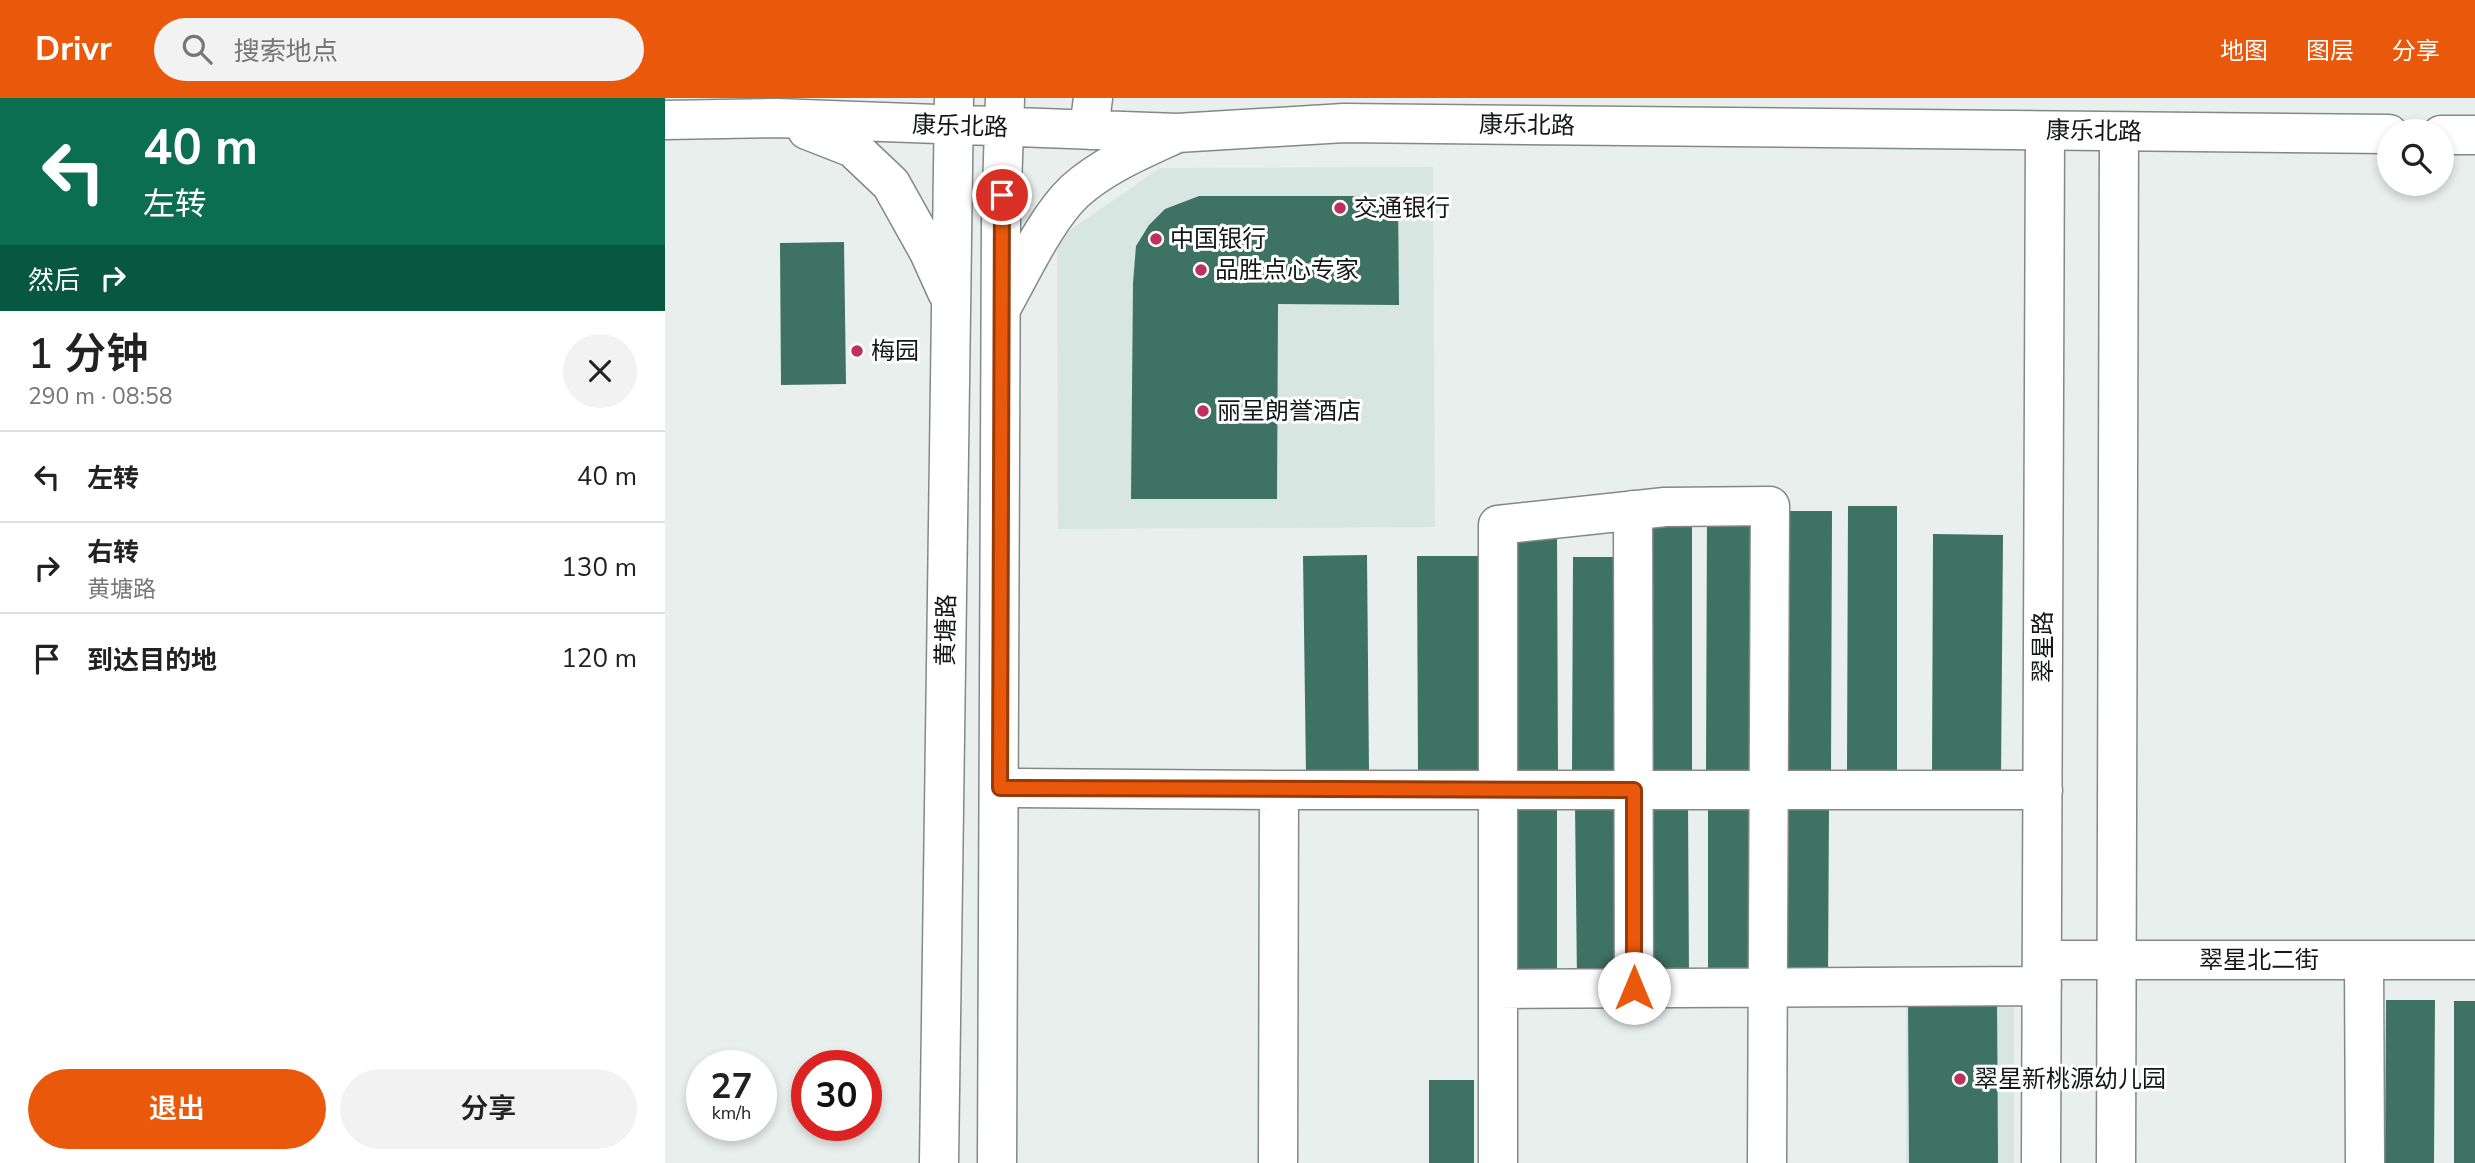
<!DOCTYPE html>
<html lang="zh">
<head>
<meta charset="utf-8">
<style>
  :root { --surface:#fff; --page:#f2f2f2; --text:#222; --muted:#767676; --line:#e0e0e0; --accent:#ea580c }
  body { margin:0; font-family:"Nunito Sans","Noto Sans SC",sans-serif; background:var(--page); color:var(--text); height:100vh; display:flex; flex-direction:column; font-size:26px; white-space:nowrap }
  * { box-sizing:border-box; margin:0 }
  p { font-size:23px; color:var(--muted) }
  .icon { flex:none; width:38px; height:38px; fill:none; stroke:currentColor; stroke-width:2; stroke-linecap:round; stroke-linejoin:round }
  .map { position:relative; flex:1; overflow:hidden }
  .sheet { display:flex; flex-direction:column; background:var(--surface); width:665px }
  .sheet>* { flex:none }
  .guide { background:#0b6e4f; color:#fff; overflow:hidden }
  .buttons { position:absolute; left:1712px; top:21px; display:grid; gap:14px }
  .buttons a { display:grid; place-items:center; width:77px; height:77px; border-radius:50%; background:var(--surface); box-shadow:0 4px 10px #0003; font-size:35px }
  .speed { position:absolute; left:21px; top:952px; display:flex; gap:14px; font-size:35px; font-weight:700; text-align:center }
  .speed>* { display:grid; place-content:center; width:91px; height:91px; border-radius:50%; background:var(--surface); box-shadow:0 4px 10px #0003; line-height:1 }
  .speed small { font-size:18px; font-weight:400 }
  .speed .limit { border:10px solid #d22; background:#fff; color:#111 }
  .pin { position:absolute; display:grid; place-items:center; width:60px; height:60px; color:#fff; margin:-30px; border:4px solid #fff; border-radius:50%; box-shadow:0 2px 7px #0007 }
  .me { position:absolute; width:77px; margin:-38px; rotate:0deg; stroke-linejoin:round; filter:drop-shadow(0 0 5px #0008) }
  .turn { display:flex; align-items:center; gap:24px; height:147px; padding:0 28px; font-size:32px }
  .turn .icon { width:91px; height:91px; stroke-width:2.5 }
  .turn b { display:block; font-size:49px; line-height:60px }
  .then { display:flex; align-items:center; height:66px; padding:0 28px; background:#0003; gap:14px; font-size:26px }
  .round { display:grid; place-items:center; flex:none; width:74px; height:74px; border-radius:37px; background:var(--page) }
  .summary { display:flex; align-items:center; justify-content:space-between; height:119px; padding:0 28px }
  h1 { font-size:42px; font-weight:600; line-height:52px }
  .action { display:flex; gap:14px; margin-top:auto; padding:14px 28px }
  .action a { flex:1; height:80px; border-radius:42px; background:var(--accent); color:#fff; font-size:28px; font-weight:600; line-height:80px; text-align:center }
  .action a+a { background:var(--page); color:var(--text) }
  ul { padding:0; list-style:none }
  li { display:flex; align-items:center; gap:21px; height:91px; padding:0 28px; border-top:2px solid var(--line) }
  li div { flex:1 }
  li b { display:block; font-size:26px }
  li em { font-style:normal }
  header { display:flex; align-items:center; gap:42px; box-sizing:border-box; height:98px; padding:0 35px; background:var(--accent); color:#fff }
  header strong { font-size:33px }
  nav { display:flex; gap:38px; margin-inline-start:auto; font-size:24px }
  .search { width:490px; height:63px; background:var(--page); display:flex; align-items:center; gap:18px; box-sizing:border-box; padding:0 24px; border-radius:38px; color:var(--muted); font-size:26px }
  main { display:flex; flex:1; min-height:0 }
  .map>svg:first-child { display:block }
</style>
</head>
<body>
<header>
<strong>Drivr</strong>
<div class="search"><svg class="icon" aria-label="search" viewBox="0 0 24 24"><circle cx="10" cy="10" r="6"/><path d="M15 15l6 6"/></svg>搜索地点</div>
<nav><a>地图</a><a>图层</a><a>分享</a></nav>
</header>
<main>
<section class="sheet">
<div class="guide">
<div class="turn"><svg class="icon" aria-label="left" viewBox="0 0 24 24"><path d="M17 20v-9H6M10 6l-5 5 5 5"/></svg><div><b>40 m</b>左转</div></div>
<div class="then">然后<svg class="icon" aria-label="right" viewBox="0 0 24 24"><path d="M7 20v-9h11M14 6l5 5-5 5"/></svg></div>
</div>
<div class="summary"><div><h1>1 分钟</h1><p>290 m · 08:58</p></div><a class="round"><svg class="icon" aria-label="close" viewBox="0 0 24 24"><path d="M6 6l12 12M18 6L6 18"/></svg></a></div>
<ul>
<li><svg class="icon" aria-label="left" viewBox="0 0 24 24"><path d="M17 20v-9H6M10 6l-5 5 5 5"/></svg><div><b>左转</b></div><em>40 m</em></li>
<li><svg class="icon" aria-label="right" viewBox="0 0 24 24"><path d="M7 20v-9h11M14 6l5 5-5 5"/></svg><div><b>右转</b><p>黄塘路</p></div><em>130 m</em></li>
<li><svg class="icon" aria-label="arrive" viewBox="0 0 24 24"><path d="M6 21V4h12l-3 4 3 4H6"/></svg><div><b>到达目的地</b></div><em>120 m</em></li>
</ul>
<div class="action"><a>退出</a><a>分享</a></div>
</section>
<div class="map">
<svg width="1810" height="1065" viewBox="0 0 1810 1065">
  <rect width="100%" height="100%" fill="#e9efed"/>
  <path fill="#d8e6e1" d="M768 69 770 429 393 431 392 141 495 70Z
    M1241 897H1349V1065H1241Z"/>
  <path fill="#3e7262" d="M534 98H733L734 207 613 206 612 401H466L468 185 471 148 484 127 500 111Z
    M179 144 181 286 116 287 115 145Z
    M1183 408H1232V673H1182Z
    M1117 413H1167L1166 678H1117Z
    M1042 414H1092L1090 679H1041Z
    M978 416 1027 417V682L977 681Z
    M892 429 893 677H840L839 430Z
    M1268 436 1338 437 1336 680H1267Z
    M702 457 704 674 641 675 638 458Z
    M752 458H814L815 673H753Z
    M908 459H959V676H907Z
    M841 703H892V884H840Z
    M1043 703H1095L1094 880H1043Z
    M1115 704 1164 705 1163 883H1114Z
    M958 705 959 882 912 883 910 706Z
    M975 705H1023L1024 881H976Z
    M1332 897 1333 1065H1244L1243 898Z
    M1721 902H1770L1769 1065H1720Z
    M1789 903H1810V1065H1789Z
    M764 982H809V1065H764Z"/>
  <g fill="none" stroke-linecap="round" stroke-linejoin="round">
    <defs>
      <path id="minor" d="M968 412 969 890
        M335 690 614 692 613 1065
        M614 692H1378
        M1377 862H1810
        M1699 862 1700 1065
        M833 891 1377 888
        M833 1065V427L1000 409 1105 408 1102 1065
        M1376 1065 1380 33
        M1451 1065 1454 34"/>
      <path id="major" d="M0 22 111 20 512 35 679 25 1724 36
        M142 32 188 50 226 86 264 154 282 194
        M424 32 428 0
        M1776 37H1810
        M338 207C357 173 382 119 410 93 438 68 473 53 508 37
        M274 1065 289 0
        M332 1065 336 121 340 0"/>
    </defs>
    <use href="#minor" stroke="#848987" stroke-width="41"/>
    <use href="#major" stroke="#848987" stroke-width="41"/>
    <use href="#minor" stroke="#fff" stroke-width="38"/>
    <use href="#major" stroke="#fff" stroke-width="38"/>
  </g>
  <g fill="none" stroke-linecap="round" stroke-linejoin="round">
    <defs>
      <path id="route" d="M337 97 335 690 969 692V890"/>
    </defs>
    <use href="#route" stroke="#983908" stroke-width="18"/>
    <use href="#route" stroke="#ea580c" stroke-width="12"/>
  </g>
  <g fill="#bf305b" stroke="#fff" stroke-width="2.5">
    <circle cx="675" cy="110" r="7"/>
    <circle cx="491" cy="141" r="7"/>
    <circle cx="536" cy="172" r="7"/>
    <circle cx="192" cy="253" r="7"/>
    <circle cx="538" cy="313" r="7"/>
    <circle cx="1295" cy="981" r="7"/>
  </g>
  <g text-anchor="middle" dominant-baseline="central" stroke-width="6" stroke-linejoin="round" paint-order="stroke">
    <g font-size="24" fill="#151717" stroke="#fff">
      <text transform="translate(862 27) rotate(1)">康乐北路</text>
      <text transform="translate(295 28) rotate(2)">康乐北路</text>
      <text transform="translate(1429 33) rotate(1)">康乐北路</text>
      <text transform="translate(281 532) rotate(-89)">黄塘路</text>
      <text transform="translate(1378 549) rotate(-90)">翠星路</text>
      <text x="1594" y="862">翠星北二街</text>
    </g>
    <g font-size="24" fill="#151717" stroke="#fff" text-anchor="start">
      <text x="689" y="110">交通银行</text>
      <text x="505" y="141">中国银行</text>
      <text x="550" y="172">品胜点心专家</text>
      <text x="206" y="253">梅园</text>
      <text x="552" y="313">丽呈朗誉酒店</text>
      <text x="1309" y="981">翠星新桃源幼儿园</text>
    </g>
  </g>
</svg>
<div class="buttons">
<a><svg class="icon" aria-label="search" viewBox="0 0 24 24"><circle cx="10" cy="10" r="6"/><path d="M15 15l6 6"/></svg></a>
</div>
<div class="speed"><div>27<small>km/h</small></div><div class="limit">30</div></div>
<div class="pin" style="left:337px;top:97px;background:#d93025"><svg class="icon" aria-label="arrive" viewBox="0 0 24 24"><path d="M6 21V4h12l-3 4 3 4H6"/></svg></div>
<svg class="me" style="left:969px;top:890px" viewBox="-20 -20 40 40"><circle r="19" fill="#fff"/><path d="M0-13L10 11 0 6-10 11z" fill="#ea580c"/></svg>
</div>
</main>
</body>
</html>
